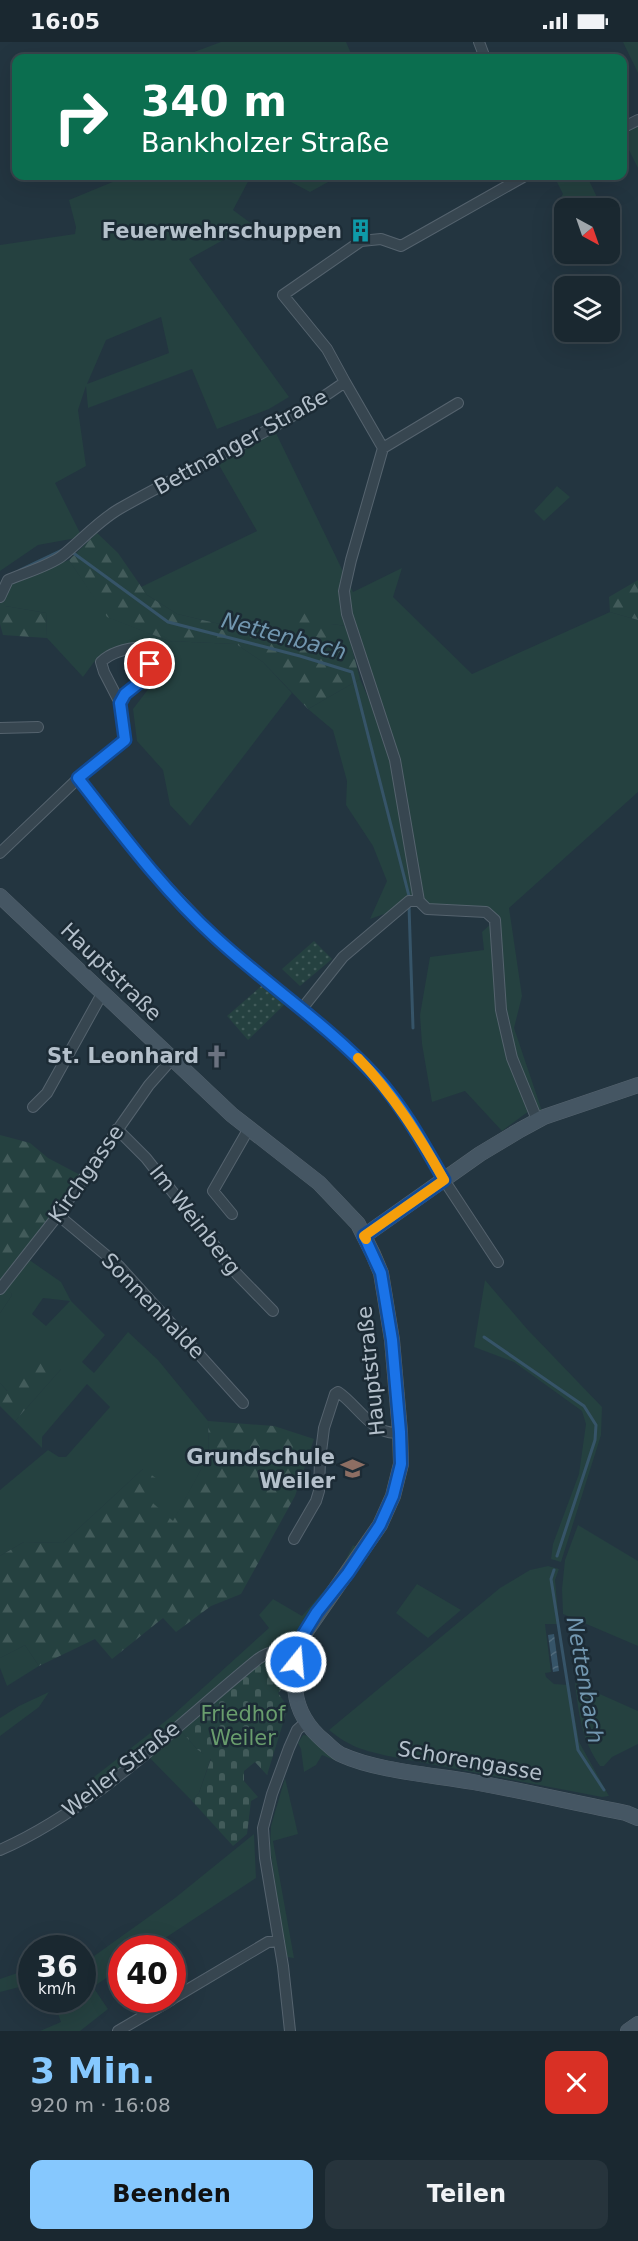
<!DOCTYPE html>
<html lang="de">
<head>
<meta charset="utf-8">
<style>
  :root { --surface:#1a2830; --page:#27343c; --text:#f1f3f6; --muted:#9fa6ab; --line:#38444c; --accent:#86c8fe }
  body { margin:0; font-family:"DejaVu Sans",sans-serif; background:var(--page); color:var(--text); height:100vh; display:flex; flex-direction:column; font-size:22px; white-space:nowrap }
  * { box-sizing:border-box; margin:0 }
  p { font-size:20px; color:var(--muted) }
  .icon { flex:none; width:33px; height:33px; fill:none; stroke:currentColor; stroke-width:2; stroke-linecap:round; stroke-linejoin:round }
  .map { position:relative; height:1989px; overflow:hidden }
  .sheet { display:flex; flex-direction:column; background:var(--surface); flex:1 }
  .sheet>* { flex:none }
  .banner { position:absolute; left:12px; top:12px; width:615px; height:126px; border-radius:12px; box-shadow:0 6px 24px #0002,0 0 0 2px var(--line); background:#0b6e4f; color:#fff; overflow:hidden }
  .needle { width:39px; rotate:140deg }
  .controls { position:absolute; left:554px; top:156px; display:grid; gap:12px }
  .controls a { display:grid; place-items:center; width:66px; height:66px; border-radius:12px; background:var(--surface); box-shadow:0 6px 24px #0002,0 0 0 2px var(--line); font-size:30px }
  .speed { position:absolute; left:18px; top:1893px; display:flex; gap:12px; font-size:30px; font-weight:700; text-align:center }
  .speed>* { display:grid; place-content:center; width:78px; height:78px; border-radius:50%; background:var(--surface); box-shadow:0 6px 24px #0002,0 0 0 2px var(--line); line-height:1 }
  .speed small { font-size:15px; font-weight:400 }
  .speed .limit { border:9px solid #d22; background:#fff; color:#111 }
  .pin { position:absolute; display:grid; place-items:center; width:51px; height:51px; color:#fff; margin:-26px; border:3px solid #fff; border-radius:50%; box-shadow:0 2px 6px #0007 }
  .me { position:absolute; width:66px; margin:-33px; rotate:17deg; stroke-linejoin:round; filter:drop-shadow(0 0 4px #0008) }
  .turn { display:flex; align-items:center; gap:21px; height:126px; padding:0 30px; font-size:27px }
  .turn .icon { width:78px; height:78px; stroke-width:2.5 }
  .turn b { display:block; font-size:42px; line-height:51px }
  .round { display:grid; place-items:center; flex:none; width:63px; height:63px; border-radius:12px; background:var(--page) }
  .head { display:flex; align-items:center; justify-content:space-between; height:102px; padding:0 30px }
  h1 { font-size:36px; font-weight:600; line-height:45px; color:var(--accent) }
  .action { display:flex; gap:12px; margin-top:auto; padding:12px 30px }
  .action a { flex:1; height:69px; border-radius:12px; background:var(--accent); color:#111; font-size:24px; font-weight:600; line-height:69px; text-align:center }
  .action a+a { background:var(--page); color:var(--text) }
  .status { display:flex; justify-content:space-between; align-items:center; height:42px; padding:0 30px; background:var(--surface); direction:ltr }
  .status svg { height:16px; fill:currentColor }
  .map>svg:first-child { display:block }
</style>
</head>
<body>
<div class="status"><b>16:05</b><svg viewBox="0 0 49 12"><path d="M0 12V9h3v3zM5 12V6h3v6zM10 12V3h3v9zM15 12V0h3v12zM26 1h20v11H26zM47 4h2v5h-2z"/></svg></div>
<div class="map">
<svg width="638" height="1989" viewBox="0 0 638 1989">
  <defs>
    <pattern id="forest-firs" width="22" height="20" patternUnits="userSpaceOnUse" patternTransform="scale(1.5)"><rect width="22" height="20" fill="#254140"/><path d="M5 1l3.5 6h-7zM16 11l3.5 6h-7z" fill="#425b5a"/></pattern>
    <pattern id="cemetery-stones" width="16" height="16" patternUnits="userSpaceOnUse" patternTransform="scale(1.5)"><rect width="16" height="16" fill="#254140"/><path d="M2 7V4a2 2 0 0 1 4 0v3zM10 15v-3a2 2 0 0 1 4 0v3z" fill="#425b5a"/></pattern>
    <pattern id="park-dots" width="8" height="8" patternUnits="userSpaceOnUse" patternTransform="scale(1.5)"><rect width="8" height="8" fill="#254140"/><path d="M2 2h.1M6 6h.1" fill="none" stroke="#425b5a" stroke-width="1.8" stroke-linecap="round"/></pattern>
    <pattern id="water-waves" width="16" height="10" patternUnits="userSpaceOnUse" patternTransform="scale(1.5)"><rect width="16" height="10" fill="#365468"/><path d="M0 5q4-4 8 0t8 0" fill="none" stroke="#516b7c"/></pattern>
  </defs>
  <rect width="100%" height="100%" fill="#233540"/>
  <path fill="#254140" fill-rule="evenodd" d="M221 0H346L353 16H178Z
    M623 0H638V31Z
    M638 78V126L623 96V86Z
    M127 134H251L233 168 252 182 189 217 289 355 269 367 217 387 192 327 88 366 86 344 78 368 86 424 55 441 82 495 38 503 0 529V203L75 192 76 185 69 158ZM161 275 169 311 87 342 106 298Z
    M261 134H339L310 150 291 140Z
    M554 134H587L602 166H564V192L553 170 563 152Z
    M273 385 353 550 402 526 393 555 472 632 610 570 638 578V750L509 866 522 954 514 986 544 1075 529 1069 502 1089 465 1049 432 1060 422 1002 420 973 430 915 484 908 482 890 495 878 486 870 427 867 419 860 370 877 387 839 373 804 346 763 347 739 333 688 308 667 360 637 391 708 346 584 331 582 288 598 177 572 147 553 141 545 257 489 215 416Z
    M557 444 570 455 544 479 534 469Z
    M69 518 108 575 169 599 236 602 263 620 292 651 190 784 170 763 163 728 137 699 133 667 169 620 116 604 94 620 83 635 47 596 46 571 5 564 4 542Z
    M25 1215 61 1240 71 1259 105 1293 82 1320 94 1331 128 1290 158 1318 208 1379 209 1413 173 1480 145 1455 143 1427 63 1501 24 1500 0 1514V1448L48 1408 59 1415H66L110 1365 87 1342 42 1395V1406L15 1379 61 1327 7 1349 0 1341V1271L12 1253 4 1241ZM43 1256 70 1259 46 1284 32 1272Z
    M485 1238 527 1287 602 1365 601 1393 561 1520 551 1517 553 1502 579 1432 586 1382 582 1369 514 1320 474 1305Z
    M578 1483 638 1519V1604L563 1572 562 1547 565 1518Z
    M353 1503 358 1506 296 1597 289 1602 261 1611 80 1761 94 1735 172 1674 269 1586 259 1573 273 1557 302 1574 339 1531Z
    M548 1524 559 1527 555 1538 559 1582H545L551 1630 545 1631 546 1635 554 1642 569 1643 579 1700 609 1754 602 1755 388 1714C362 1708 350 1705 329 1688L500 1546 530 1528Z
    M417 1542 461 1568 428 1596 396 1571Z
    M25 1603 39 1624 7 1644 0 1626V1616Z
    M575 1641 638 1669V1702L612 1715 604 1724H600C581 1696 579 1673 575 1641Z
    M49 1650 39 1665 0 1694V1676L19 1664Z
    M180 1688 198 1708 211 1716 199 1751 192 1759 148 1714Z
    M303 1693 310 1694 339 1720 322 1713 316 1723 304 1730 301 1707 298 1701Z
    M285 1736 298 1792 273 1799 294 1916 286 1915 270 1806 271 1784Z
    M254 1792 256 1836 150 1906H122L121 1926 93 1945 108 1967 80 1989H40L61 1980 53 1958H82L83 1922 175 1856Z
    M26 1928H31V1942L0 1950V1937Z"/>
  <path fill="url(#forest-firs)" d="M97 491 118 511 147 553 177 572 288 598 292 575 309 564 331 582 346 584 360 637 308 667 263 620 236 602 169 599 107 575 69 518Z
    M638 538V578L610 570 609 555Z
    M0 541 4 542 5 564 46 571 47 596 3 593 0 582Z
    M0 1093 30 1101 48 1116 84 1135 5 1241 12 1253 0 1271Z
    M37 1310 61 1327 15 1379 0 1364V1341L7 1349Z
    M208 1379 274 1384 314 1397 295 1454 241 1552 211 1564 176 1590 163 1576 112 1617 95 1597 39 1624 25 1603 0 1616V1514L24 1500 63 1501 143 1427 160 1439 146 1455 173 1479 209 1413Z"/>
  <path fill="url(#cemetery-stones)" d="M269 1615 287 1637 284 1645 278 1651 288 1665 267 1733 255 1720 244 1729V1739L258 1755 251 1759 247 1792 233 1804 192 1759 199 1751 211 1717 198 1708 180 1688Z"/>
  <path fill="url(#park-dots)" d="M314 899 332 917 300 944 282 927Z
    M267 939 288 959 248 998 227 974Z"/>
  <path fill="url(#water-waves)" d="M554 1592 559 1629 553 1630 548 1593Z"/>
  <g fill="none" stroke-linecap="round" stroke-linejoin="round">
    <path stroke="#365468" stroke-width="3" d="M72 510 168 580 300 614 352 630 409 854
      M20 528 62 508
      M409 864 413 986
      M484 1295 584 1364 596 1383 595 1398 557 1514
      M554 1528 551 1537 578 1708 604 1748"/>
    <defs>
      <path id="street" d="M479 0 485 16
        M622 86 638 78
        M383 406 458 361
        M0 555 8 538C24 531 49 524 62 514 82 498 97 480 119 467 194 424 275 390 345 340L327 307 283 253 361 199 381 197 401 204 525 134
        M0 686 38 685
        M78 736 149 826 214 894 349 1007 378 1037 414 1086 444 1138 498 1220
        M0 811 89 726 125 698 120 661 104 630 101 620C111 610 129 606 144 605L150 611C150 647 132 638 120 661
        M419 859 427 867 486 870 495 878 501 968 512 1016 538 1080
        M301 968 343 915 409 859H419L395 718 347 572 344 549 351 518 383 406 345 340
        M33 1065 47 1051 103 950
        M117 1087 146 1116 237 1232 273 1269
        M232 1172 213 1149 248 1088
        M58 1173 119 1224 243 1361
        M0 1247 58 1173 149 1043 172 1017
        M294 1497 316 1459 319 1449 320 1418 324 1386 335 1352 338 1350C357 1362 374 1396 400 1390
        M0 1808C94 1767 179 1681 258 1617 271 1608 282 1607 298 1610
        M172 1957 268 1900 279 1899
        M118 1989 171 1958
        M290 1989 283 1924 265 1816 263 1786 272 1752 289 1706 297 1688 307 1679"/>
      <path id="secondary" d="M0 854 232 1073 319 1141 358 1182 373 1212 381 1231 392 1298 400 1390 401 1422 393 1454 380 1483 305 1591C290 1632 288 1669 324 1699 330 1704 336 1711 342 1713 377 1729 434 1733 473 1740 524 1749 575 1761 626 1771L638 1776
        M364 1194 480 1112 520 1088 544 1075 638 1043
        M628 1989 638 1982"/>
    </defs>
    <use href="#street" stroke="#55636e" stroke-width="12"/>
    <use href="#secondary" stroke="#55636e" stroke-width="16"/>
    <use href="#street" stroke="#374650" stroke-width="10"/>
    <use href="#secondary" stroke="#455663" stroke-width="15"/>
  </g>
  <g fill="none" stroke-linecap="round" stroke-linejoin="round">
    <defs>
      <path id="route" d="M150 622 145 636 125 652 120 661 125 698 78 736C121 791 163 848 215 895 267 943 328 983 376 1035 404 1066 424 1103 444 1138L364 1194 381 1231 392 1298 400 1390 401 1422 393 1454 380 1483 348 1531 317 1570 304 1591 296 1620"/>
    </defs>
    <use href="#route" stroke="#114b97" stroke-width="15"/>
    <use href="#route" stroke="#1a73e8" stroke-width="10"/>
    <path stroke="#f59e0b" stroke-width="10" d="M358 1016C393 1052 419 1094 444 1138L364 1194 366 1197"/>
  </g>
  <defs>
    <symbol id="building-bare" viewBox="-9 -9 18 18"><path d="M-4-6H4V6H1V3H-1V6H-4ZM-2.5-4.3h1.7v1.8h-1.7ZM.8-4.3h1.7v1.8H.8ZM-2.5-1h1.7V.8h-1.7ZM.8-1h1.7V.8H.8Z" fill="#0f9aa8" stroke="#1c2b35" stroke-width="2.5" paint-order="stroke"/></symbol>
    <symbol id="church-bare" viewBox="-9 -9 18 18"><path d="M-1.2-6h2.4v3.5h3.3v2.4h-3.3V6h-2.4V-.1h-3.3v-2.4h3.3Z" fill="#6b7280" stroke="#1c2b35" stroke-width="2.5" paint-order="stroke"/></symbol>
    <symbol id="school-bare" viewBox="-9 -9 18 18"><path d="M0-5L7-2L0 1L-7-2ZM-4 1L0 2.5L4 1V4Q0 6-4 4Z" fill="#8d6e63" stroke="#1c2b35" stroke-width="2.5" paint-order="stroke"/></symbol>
  </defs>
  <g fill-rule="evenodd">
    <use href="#building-bare" x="344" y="172" width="33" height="33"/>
    <use href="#church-bare" x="200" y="998" width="33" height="33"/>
    <use href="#school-bare" x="336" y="1410" width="33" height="33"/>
  </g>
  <g text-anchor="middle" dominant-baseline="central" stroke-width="5" stroke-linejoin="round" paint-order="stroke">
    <g font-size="21" font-weight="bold" fill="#b4c0cb" stroke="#1c2b35" text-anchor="end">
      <text x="342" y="189">Feuerwehrschuppen</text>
      <text x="199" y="1014">St. Leonhard</text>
      <text x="335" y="1415">Grundschule<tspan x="335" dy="24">Weiler</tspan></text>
    </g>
    <g font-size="21" fill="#b4c0cb" stroke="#1c2b35">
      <text transform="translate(241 400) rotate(-29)">Bettnanger Straße</text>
      <text transform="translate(111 930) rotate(44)">Hauptstraße</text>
      <text transform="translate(86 1132) rotate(-55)">Kirchgasse</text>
      <text transform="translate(195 1178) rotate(52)">Im Weinberg</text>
      <text transform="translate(153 1264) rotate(46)">Sonnenhalde</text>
      <text transform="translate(371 1329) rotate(-96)">Hauptstraße</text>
      <text transform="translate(470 1719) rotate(10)">Schorengasse</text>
      <text transform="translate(121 1727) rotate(-38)">Weiler Straße</text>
    </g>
    <g font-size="21" fill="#699d6d" stroke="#1c2b35">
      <text x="243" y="1672">Friedhof<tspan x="243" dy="24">Weiler</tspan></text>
    </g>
    <g font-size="22" font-style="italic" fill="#7297b0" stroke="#1c2b35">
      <text transform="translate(284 594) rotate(15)">Nettenbach</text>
      <text transform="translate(585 1638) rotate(80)">Nettenbach</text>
    </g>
  </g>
</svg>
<div class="controls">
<a><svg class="needle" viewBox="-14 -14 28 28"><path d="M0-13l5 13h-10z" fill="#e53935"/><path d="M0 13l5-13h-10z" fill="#9fa6ab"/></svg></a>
<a><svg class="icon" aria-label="layers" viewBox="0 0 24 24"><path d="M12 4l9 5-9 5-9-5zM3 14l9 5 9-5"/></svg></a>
</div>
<div class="speed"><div>36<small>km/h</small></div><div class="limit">40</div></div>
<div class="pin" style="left:150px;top:622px;background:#d93025"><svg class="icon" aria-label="arrive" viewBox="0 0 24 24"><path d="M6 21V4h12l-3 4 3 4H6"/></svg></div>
<svg class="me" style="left:296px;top:1620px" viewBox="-20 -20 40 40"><circle r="17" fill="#1a73e8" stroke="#fff" stroke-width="3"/><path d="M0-11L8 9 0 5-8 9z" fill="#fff"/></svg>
<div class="banner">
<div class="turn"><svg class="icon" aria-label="right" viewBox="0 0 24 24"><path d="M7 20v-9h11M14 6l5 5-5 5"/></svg><div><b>340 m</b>Bankholzer Straße</div></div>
</div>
</div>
<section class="sheet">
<div class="head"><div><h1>3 Min.</h1><p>920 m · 16:08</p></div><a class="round" style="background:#d93025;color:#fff"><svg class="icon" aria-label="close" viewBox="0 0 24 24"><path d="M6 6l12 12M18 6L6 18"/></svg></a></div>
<div class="action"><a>Beenden</a><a>Teilen</a></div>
</section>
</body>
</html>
